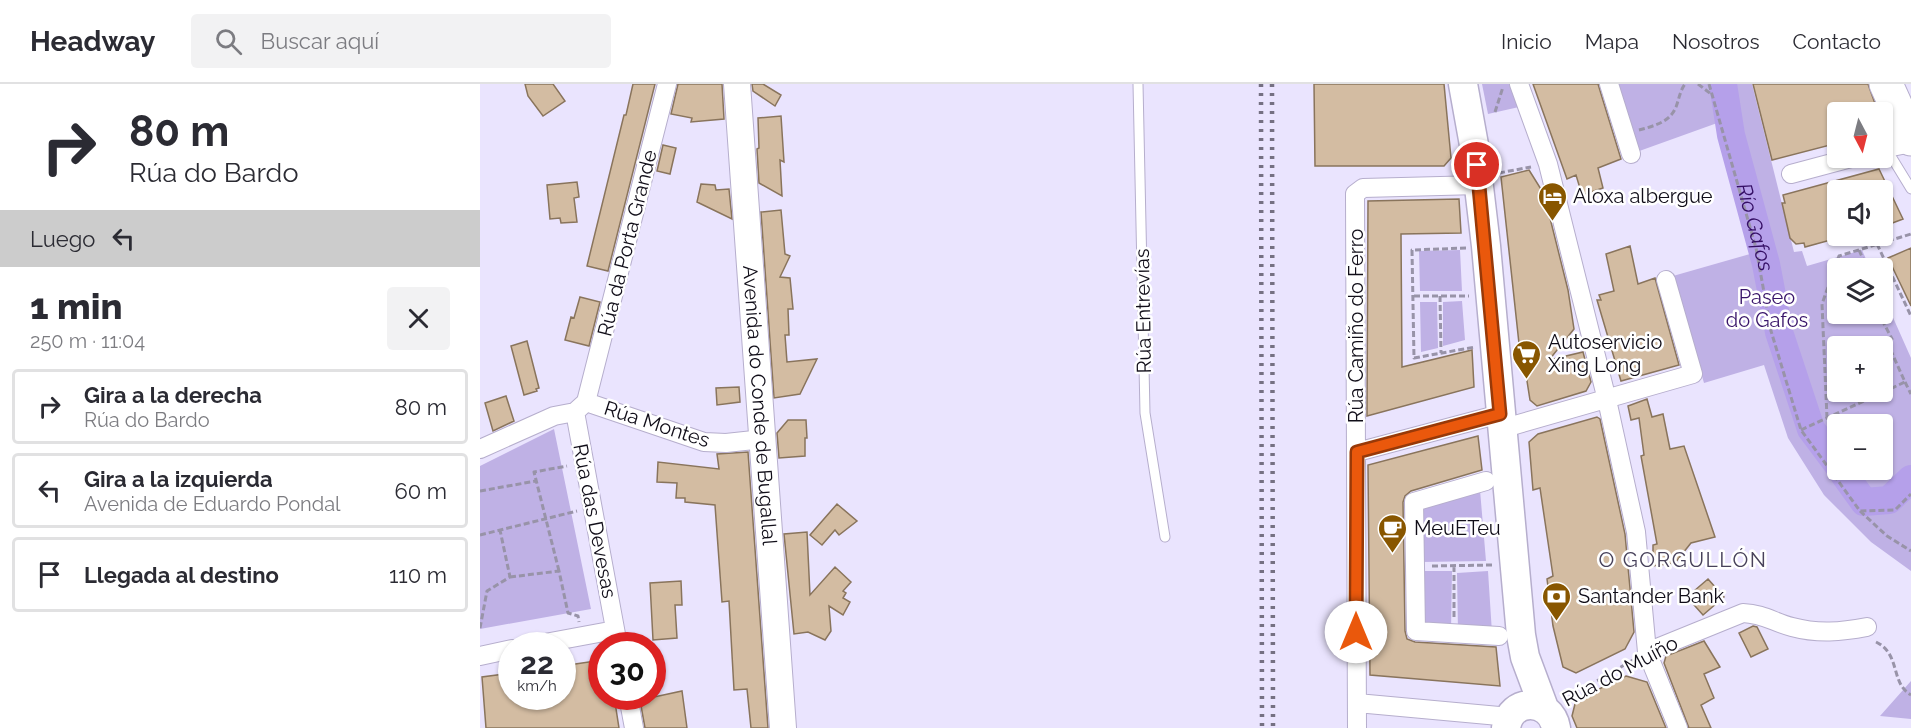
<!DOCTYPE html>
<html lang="es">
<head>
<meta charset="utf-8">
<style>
  :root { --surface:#fff; --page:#f2f2f3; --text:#2b2b33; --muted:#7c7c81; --line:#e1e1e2 }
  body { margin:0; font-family:Raleway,sans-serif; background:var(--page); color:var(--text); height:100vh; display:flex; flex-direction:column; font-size:22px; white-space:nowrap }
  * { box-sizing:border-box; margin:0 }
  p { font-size:20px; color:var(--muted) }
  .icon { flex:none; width:33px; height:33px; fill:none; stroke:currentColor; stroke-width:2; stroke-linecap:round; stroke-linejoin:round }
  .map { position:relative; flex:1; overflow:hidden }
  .drawer { display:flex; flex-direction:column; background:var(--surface); width:480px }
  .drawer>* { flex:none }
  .top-card { background:#fff; color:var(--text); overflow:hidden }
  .needle { width:39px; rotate:173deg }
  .buttons { position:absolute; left:1347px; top:18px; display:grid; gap:12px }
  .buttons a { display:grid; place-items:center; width:66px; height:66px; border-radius:6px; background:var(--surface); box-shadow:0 2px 4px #0004; font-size:30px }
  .speed { position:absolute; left:18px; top:548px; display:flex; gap:12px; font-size:30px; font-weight:700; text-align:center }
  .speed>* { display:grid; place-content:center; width:78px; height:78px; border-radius:50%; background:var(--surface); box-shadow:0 2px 4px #0004; line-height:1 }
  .speed small { font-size:15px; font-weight:400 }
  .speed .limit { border:9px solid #d22; background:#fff; color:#111 }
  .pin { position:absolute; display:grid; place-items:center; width:51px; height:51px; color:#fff; margin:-26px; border:3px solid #fff; border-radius:50%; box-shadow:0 2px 6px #0007 }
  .me { position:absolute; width:66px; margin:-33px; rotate:0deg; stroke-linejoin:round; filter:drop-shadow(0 0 4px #0008) }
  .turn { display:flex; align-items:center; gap:21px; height:126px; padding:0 30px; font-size:27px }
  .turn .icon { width:78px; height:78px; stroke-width:2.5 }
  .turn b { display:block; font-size:42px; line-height:51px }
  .then { display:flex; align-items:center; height:57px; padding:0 30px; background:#0003; gap:12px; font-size:22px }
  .round { display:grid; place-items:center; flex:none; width:63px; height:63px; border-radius:6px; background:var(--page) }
  .summary { display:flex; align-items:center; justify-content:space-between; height:102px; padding:0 30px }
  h1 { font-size:36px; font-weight:800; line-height:45px }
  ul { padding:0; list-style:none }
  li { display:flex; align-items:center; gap:18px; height:75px; margin:0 12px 9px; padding:0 18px; border:3px solid var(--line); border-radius:6px }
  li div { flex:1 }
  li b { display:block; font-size:22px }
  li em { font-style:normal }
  header { display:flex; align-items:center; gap:36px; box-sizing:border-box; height:84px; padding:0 30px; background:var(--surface); border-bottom:2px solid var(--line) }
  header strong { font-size:28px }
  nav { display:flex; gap:33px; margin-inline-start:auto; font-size:21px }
  .search { width:420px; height:54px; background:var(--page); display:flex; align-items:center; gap:15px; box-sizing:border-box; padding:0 21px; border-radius:6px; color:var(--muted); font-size:22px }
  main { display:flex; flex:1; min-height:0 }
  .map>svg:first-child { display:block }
</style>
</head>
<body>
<header>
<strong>Headway</strong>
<div class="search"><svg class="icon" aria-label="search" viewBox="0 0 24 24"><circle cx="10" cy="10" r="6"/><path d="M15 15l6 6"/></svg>Buscar aquí</div>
<nav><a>Inicio</a><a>Mapa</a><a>Nosotros</a><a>Contacto</a></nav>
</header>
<main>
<section class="drawer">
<div class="top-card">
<div class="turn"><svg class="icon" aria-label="right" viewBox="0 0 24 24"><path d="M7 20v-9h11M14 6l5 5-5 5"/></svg><div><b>80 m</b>Rúa do Bardo</div></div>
<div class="then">Luego<svg class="icon" aria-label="left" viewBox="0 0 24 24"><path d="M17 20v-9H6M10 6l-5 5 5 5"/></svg></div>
</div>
<div class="summary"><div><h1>1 min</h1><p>250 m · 11:04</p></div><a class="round"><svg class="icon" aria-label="close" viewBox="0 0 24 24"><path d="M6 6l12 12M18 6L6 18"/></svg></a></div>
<ul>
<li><svg class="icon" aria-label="right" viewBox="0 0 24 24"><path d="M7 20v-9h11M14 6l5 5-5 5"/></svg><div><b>Gira a la derecha</b><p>Rúa do Bardo</p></div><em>80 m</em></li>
<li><svg class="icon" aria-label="left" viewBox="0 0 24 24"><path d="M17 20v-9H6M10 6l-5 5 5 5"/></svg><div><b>Gira a la izquierda</b><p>Avenida de Eduardo Pondal</p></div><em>60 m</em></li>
<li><svg class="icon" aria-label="arrive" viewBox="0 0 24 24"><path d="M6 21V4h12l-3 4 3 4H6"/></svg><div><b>Llegada al destino</b></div><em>110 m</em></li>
</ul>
</section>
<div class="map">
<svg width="1431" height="644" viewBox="0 0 1431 644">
  <rect width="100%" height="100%" fill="#eae4fe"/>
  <path fill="#bfb1e5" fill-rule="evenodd" d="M1002 0H1031L1039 23 1008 30Z
    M1136 0H1272L1314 168 1322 167 1327 182 1382 166 1390 184H1358V230H1402L1403 211 1431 274V487L1391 458 1344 411 1308 354 1284 281 1224 299 1193 192 1277 168 1240 38 1151 70ZM1358 262H1402V308H1358ZM1358 340H1402V386H1358Z
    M980 166 982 207H940L939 167Z
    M982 217 985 256 963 262V218Z
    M940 218H957L958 264 941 268Z
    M74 345 111 525 0 545V382Z
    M1000 406 1006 477 941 478 940 424Z
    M940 487H972L971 547 942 545Z
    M1008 487 1012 549 978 548 977 489Z
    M1431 597V635L1400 632Z"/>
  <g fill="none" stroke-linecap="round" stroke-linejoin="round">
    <g stroke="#b5a0ea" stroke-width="28">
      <path id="s1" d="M1243 0 1251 51 1286 180 1299 248 1331 345 1358 381"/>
      <path d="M1361 386 1384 418 1409 416 1431 395"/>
    </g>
  </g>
  <path fill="#d3bca2" stroke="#89745c" stroke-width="1.5" d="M45 0H73L85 17 63 32 48 12Z
    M153 0H175L128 187 107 182 144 31H146Z
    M198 0H242L244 35 211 38 212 34 191 30Z
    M272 0H283L301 11 295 22 273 7Z
    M834 0H964L971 74 964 82H835Z
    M1053 0H1118L1141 75 1118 84 1123 104 1102 111 1096 91 1087 95Z
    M1273 0H1388L1398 28H1358V59L1292 76Z
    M301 32 304 78 300 76 302 112 279 99 277 65 279 64 278 34Z
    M183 61 196 64 190 90 177 87Z
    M1399 85 1423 135 1402 143V106H1358V154L1325 163 1324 159 1316 160 1310 154 1302 119H1305L1303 111Z
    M1049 86 1064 110 1088 206 1094 245 1069 276 1103 268 1111 298 1106 307 1057 322 1050 316 1044 278H1041L1021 93Z
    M97 98 99 113 94 114 97 138 81 139 80 134 70 135 67 101Z
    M221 100 235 101 236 106 249 105 252 135 217 118Z
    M979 115 981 149 921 150 922 283 992 266 994 303 887 332 888 117Z
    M301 126 305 170 310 172 300 193 310 194 313 225H308L309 251H305L307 278 337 275 320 310 294 314 281 128Z
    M1150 162 1158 200 1175 194 1199 281 1141 297 1117 216H1121L1119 211 1134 207 1126 170Z
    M1431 164V222L1408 174Z
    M100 213 120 218 109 262 85 256 91 233 94 234Z
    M47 257 59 304 56 305 57 307 44 311 31 262Z
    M259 303 260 318 237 321 236 304Z
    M26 312 34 337 13 347 5 319Z
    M1167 315 1172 333 1183 330 1190 365 1204 362 1235 453 1211 459 1195 479 1173 482V461L1177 460 1161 372 1164 371 1159 334 1151 336 1148 322Z
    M1117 333 1120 335 1145 450 1154 548 1145 565 1096 589 1083 583 1073 542 1067 495 1073 492 1060 404 1053 406 1049 358 1058 350Z
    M308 336H326L327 354H325V372L299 374 297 349Z
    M998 352 1002 386 931 407 925 412 923 418 925 547 927 555 935 558 1016 563 1020 602 890 591 888 381Z
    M268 368 288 644H271L267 605 254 606 249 517 242 518 235 421 205 418V414H196L197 399 177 398 178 378 239 385 237 370Z
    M357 420 377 437 359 451 355 446 342 461 330 451Z
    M327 448 330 511 355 483 371 498 363 507 366 509 363 514 370 518 363 531 349 522 351 547 345 556 328 548 314 550 304 450Z
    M1228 495 1244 513 1223 531 1207 513Z
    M201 497 202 521H195L197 554 173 556 170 499Z
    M1273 542 1277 543 1288 565 1271 573 1259 549Z
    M1224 557 1240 583 1224 590 1234 614 1221 621 1231 644H1209L1184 579 1186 572Z
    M122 576V612H134L139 644H6L2 593 32 589V612H82V582Z
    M1146 592 1167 598 1186 644H1097L1092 632 1096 616Z
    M202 607 207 644H165L160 616Z"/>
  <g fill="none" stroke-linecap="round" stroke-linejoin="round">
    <defs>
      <path id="lane" d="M658 0 665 329 685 453
        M1406 64 1431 105"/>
      <path id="street" d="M1039 0 1068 80 1127 316 1156 448 1167 568 1198 644
        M1129 0 1151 70
        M1402 65 1431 59
        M1311 90 1371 74
        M106 318 187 0
        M106 318 95 328 138 561
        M106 318 224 358 246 359 283 355
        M1021 345 1213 290 1186 196
        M0 365 74 332 95 328
        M877 368 1020 330
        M1006 397 934 418 936 547 1019 552
        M54 561 135 546
        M1167 568 1263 529C1284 530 1293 538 1312 543 1338 550 1361 548 1387 543
        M0 572 32 565
        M148 612 154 644
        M877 619 1030 633
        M877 644 875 110 883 104 999 101"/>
      <g id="secondary">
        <path id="s2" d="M257 0 303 644"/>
      </g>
      <path id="primary" d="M983 0 994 61 1006 162 1041 551 1045 573 1064 624
        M1026 644C1030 613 1071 614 1076 644"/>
      <path id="highway" d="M1406 0 1431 55"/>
    </defs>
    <use href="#lane" stroke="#b6aecd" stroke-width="11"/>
    <use href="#street" stroke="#b6aecd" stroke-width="20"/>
    <use href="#secondary" stroke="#b6aecd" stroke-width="28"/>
    <use href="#primary" stroke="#b6aecd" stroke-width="31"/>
    <use href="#highway" stroke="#b6aecd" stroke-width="35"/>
    <path stroke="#9893a8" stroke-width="3" stroke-dasharray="6 3" stroke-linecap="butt" d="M1218 0 1231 10
      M1229 0 1276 164 1291 247 1321 346 1380 427 1415 426 1431 410
      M1015 28 1023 3
      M1159 46C1174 42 1190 38 1196 23 1199 15 1200 7 1205 0
      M1019 89 1051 83
      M1397 160 1431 232
      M986 164 932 166 934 274 995 263
      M1379 166 1387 184
      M934 212H989
      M960 212 961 269
      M1425 298 1431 310
      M1347 334 1342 220 1359 172 1431 150
      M1321 346 1425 298 1407 258 1412 255 1399 230
      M0 407 56 397
      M1380 427 1407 452 1431 467
      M0 451 97 427
      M952 482 1013 481
      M974 482V533
      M79 487 54 388 87 382
      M30 493 79 487 88 529 98 532 99 538
      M0 544 7 507 30 493 20 446
      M1396 558C1421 570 1410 599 1431 611
      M1086 615 1153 576"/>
    <use href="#lane" stroke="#fff" stroke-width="9"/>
    <use href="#street" stroke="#fff" stroke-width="18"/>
    <use href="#secondary" stroke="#fff" stroke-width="26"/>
    <use href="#primary" stroke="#fff" stroke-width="28"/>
    <use href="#highway" stroke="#fff" stroke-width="33"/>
    <path stroke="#757082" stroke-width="4.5" stroke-dasharray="3 6" stroke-linecap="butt" d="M781 0 782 644
      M792 0 793 644"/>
  </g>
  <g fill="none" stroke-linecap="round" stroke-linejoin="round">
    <defs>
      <path id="route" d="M876 548 877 368 1020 330 997 81"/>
    </defs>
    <use href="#route" stroke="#983908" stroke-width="15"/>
    <use href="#route" stroke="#ea580c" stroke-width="10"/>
  </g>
  <defs>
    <symbol id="hotel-pin" viewBox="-11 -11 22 30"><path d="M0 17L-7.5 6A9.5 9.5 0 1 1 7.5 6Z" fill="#885600" stroke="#fff"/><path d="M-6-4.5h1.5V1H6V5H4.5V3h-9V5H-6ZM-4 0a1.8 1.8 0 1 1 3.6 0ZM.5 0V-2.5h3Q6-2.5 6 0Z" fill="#fff"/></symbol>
    <symbol id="supermarket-pin" viewBox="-11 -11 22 30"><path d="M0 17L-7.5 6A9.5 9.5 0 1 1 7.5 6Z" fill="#885600" stroke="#fff"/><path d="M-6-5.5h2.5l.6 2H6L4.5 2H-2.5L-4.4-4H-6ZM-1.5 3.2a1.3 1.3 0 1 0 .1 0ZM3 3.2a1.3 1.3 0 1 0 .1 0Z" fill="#fff"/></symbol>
    <symbol id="cafe-pin" viewBox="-11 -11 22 30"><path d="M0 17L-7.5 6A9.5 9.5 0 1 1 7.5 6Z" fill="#885600" stroke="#fff"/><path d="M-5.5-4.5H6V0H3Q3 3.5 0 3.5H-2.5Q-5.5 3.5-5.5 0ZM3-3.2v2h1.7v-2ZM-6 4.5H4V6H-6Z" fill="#fff"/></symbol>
    <symbol id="bank-pin" viewBox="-11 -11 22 30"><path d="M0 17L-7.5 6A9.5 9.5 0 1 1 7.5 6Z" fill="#885600" stroke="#fff"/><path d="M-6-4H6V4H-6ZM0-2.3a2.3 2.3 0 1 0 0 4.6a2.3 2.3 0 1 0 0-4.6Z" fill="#fff"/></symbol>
  </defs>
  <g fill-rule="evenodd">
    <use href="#hotel-pin" x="1056" y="96" width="33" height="45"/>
    <use href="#supermarket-pin" x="1030" y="254" width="33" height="45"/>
    <use href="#cafe-pin" x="896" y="428" width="33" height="45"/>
    <use href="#bank-pin" x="1060" y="496" width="33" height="45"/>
  </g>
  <g text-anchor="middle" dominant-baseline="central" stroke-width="5" stroke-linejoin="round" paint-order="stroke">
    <g font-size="20" fill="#100d18" stroke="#fff" text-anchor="start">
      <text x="1093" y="112">Aloxa albergue</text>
      <text x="1068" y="258">Autoservicio<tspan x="1068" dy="23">Xing Long</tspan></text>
      <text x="934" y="444">MeuETeu</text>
      <text x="1098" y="512">Santander Bank</text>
    </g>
    <g font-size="20" fill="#100d18" stroke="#fff">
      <text transform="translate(147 159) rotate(-76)">Rúa da Porta Grande</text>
      <text transform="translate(663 227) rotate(-91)">Rúa Entrevías</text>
      <text transform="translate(876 242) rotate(-90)">Rúa Camiño do Ferro</text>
      <text stroke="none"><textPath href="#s2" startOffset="322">Avenida do Conde de Bugallal</textPath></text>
      <text transform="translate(177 340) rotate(18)">Rúa Montes</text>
      <text transform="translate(115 437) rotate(79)">Rúa das Devesas</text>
      <text transform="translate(1140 587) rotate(-28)">Rúa do Muíño</text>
    </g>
    <g font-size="20" fill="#381469" stroke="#fff">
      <text x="1287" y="213">Paseo<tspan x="1287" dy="23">do Gafos</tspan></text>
    </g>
    <g font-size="21" font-style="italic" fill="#340e64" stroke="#fff">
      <text stroke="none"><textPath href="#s1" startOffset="147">Río Gafos</textPath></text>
    </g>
    <g font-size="21" letter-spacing="1.5" fill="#48425b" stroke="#fff">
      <text x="1203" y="475">O GORGULLÓN</text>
    </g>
  </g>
</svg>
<div class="buttons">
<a><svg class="needle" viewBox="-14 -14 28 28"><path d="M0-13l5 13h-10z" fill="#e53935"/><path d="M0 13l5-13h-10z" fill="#7c7c81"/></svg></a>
<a><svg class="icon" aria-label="sound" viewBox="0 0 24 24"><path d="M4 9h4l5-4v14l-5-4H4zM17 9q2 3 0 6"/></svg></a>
<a><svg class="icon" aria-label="layers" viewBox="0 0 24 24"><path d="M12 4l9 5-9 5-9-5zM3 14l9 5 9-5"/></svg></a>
<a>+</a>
<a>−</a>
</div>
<div class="speed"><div>22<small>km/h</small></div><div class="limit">30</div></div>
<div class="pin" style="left:997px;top:81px;background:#d93025"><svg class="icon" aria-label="arrive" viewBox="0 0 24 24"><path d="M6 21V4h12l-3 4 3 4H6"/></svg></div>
<svg class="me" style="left:876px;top:548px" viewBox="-20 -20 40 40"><circle r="19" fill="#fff"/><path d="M0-13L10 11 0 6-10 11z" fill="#ea580c"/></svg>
</div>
</main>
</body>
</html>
